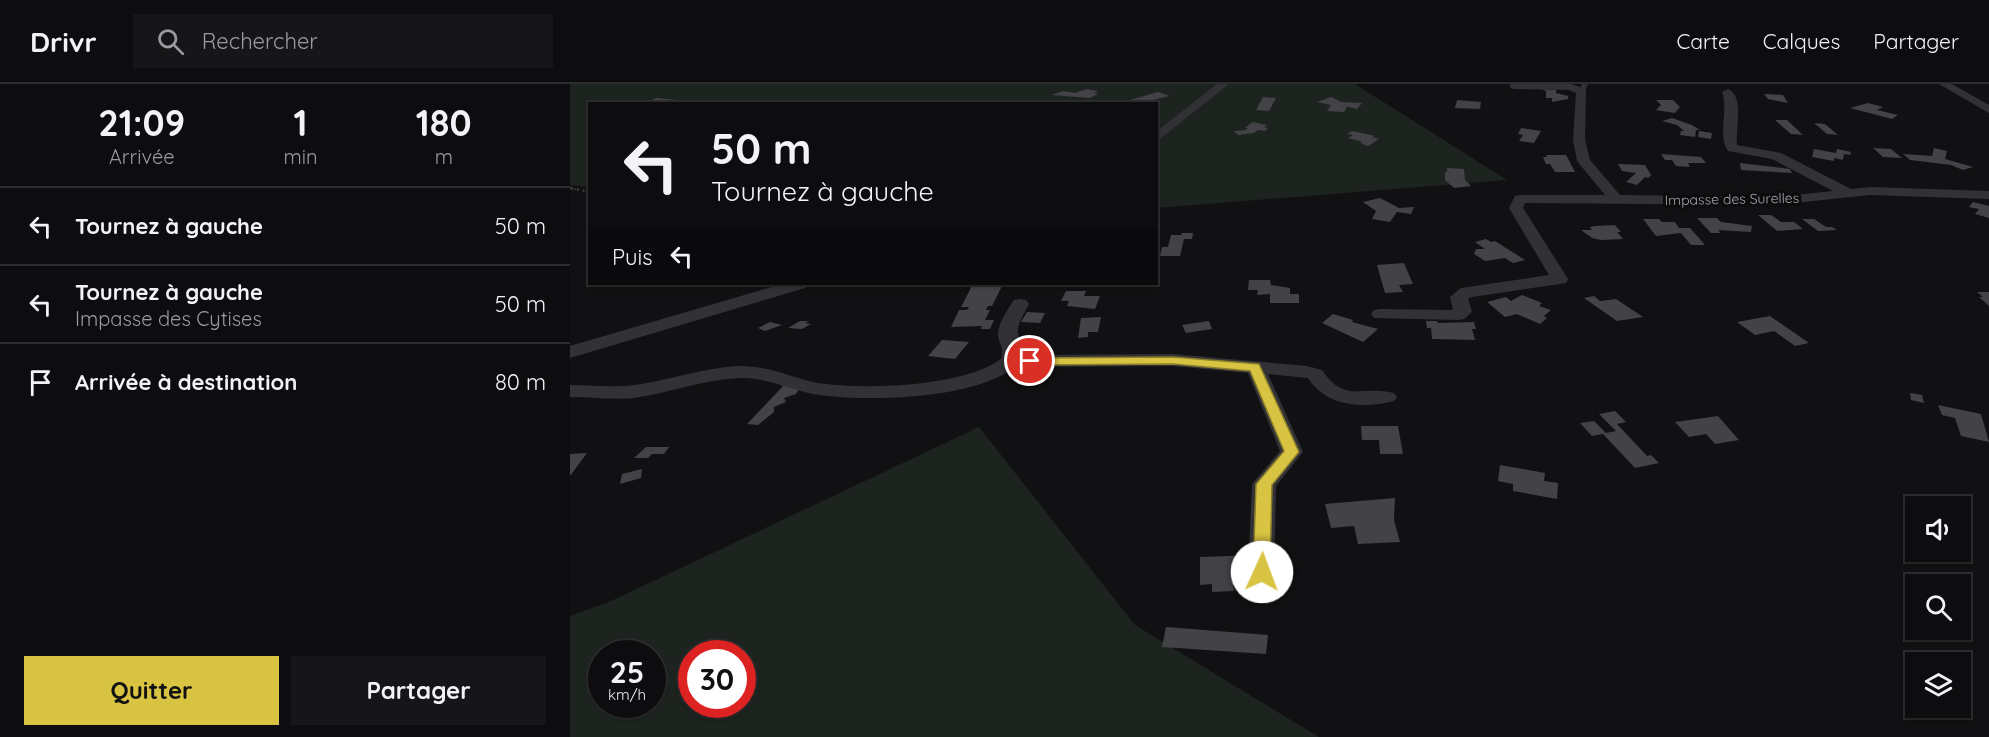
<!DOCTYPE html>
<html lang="fr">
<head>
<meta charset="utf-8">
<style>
  :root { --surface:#0d0c0e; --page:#161517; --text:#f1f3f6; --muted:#9a9b9e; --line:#2d2c2e; --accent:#d8c342 }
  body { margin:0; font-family:Quicksand,sans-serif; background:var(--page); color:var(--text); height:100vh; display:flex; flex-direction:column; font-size:22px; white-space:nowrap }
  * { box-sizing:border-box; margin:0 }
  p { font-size:20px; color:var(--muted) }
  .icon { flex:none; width:33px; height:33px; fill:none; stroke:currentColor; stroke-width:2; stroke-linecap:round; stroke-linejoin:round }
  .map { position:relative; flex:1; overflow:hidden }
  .side { display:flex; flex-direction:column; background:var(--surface); width:570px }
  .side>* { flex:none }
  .banner { position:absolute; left:18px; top:18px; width:570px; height:183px; border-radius:0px; box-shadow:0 2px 4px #0004,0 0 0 2px var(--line); background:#0d0c0e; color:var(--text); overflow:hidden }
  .buttons { position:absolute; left:1335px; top:412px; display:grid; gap:12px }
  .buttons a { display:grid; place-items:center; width:66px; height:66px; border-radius:0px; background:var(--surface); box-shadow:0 2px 4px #0004,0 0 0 2px var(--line); font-size:30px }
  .speed { position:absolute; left:18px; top:556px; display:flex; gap:12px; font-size:30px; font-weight:700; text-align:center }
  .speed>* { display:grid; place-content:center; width:78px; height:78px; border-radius:50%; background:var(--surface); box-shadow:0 2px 4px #0004,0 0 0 2px var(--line); line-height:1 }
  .speed small { font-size:15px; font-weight:400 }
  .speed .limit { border:9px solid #d22; background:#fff; color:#111 }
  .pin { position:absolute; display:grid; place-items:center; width:51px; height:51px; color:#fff; margin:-26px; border:3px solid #fff; border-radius:50%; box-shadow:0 2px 6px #0007 }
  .me { position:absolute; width:66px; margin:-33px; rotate:2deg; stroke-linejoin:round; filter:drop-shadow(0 0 4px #0008) }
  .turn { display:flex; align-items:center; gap:21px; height:126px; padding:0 24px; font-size:27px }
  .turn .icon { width:78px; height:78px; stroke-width:2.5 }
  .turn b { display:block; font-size:42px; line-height:51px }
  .then { display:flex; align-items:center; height:57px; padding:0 24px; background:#0003; gap:12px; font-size:22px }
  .eta { display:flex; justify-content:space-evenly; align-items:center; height:102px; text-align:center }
  .eta b { font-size:36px; font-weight:700; line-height:42px }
  .action { display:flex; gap:12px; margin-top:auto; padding:12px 24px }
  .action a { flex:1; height:69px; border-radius:0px; background:var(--accent); color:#111; font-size:24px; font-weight:700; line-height:69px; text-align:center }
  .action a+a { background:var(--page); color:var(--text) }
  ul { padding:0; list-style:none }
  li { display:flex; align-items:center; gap:18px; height:78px; padding:0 24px; border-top:2px solid var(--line) }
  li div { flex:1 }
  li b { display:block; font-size:22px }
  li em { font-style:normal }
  header { display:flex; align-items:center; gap:36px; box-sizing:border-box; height:84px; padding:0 30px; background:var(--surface); border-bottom:2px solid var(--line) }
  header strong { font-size:28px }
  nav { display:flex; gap:33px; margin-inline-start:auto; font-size:21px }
  .search { width:420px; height:54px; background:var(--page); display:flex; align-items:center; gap:15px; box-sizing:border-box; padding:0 21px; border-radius:0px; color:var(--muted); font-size:22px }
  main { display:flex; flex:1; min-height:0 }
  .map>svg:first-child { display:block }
</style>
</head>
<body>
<header>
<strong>Drivr</strong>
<div class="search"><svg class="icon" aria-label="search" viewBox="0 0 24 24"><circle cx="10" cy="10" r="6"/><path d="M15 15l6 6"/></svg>Rechercher</div>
<nav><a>Carte</a><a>Calques</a><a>Partager</a></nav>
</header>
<main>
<section class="side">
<div class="eta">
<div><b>21:09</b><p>Arrivée</p></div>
<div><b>1</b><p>min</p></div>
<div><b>180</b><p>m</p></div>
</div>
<ul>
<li><svg class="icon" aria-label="left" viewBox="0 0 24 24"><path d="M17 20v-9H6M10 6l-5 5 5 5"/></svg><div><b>Tournez à gauche</b></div><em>50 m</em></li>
<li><svg class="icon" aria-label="left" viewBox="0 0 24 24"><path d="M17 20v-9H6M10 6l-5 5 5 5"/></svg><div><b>Tournez à gauche</b><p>Impasse des Cytises</p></div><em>50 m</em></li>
<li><svg class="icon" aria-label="arrive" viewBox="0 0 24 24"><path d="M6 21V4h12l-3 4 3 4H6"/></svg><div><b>Arrivée à destination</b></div><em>80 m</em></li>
</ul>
<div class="action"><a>Quitter</a><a>Partager</a></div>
</section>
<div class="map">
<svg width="1419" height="653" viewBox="0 0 1419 653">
  <rect width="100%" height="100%" fill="#111012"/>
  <path fill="#1d241f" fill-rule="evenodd" d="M0 0H785L937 96 587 124 586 20H20L19 103 0 101Z
    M409 343 565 541 749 653H0V532L41 517ZM32 570H82V621H32ZM122 570H172V621H122Z"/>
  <path fill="#434347" d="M517 5 528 7 524 9 528 10 520 14 482 11 493 7 505 9Z
    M971 5 986 6V9L998 12V15L982 18V14H976V7Z
    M588 8 600 12 573 18H553Z
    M1194 10 1213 11 1218 19 1198 15Z
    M693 13 706 14 699 27 686 26Z
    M761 13 771 18 792 19 787 25 774 22 777 23 774 28 757 27 761 21 747 18Z
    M86 14 107 16 99 20H73Z
    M887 16 911 18 910 25 885 24Z
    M1086 16H1103L1110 23 1105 29 1086 26 1091 21Z
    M1298 19 1313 23 1307 26 1328 31 1322 35 1280 24Z
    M1102 34 1122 41 1130 46H1125L1126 47 1125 53 1110 51 1111 47H1114L1107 41 1092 37Z
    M1205 36H1217L1233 51 1221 50Z
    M682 38 697 41 694 43 698 44 695 47 688 46 684 49 668 51 664 47 676 46 678 44H675Z
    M1244 39 1255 40 1268 51 1257 50Z
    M951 44 971 47 964 59 949 57 953 51 948 50Z
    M782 47 805 52 802 53 809 55 798 62 790 59 793 58 778 54 783 51 777 50Z
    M1129 47 1142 49 1141 55 1128 53Z
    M1303 64 1321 65 1332 74 1313 73Z
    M1364 64 1377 67 1375 75 1403 83 1393 86 1381 81 1340 76 1333 70 1362 72Z
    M1244 65 1266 69 1267 65 1281 68 1280 71 1274 70 1273 76 1264 74V77L1242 73Z
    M1091 70 1131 73 1136 79H1118L1120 83 1106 82 1102 76H1095Z
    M976 71H996L1005 88H985L980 80H976L973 73H977Z
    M1170 79 1220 85 1222 89 1171 86Z
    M1048 80 1075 81 1081 91 1078 94 1075 93 1067 101 1056 98 1066 89 1052 87Z
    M877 84 894 85 895 96 901 102 884 104 875 96V88H877Z
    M810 114 829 124 844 123 841 130 827 128 820 138 802 135 806 127 793 118Z
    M1403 118 1419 122V134L1405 130 1409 125 1399 123Z
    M1188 131H1201L1211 138H1224L1233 145 1207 147Z
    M1127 134H1147L1151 138 1182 142 1181 148 1148 146 1151 149H1141Z
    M1073 135H1089L1092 138H1105L1109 144H1120L1135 161H1121L1111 149 1086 152Z
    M1232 135H1244L1256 143H1262L1267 146 1248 147Z
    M1045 141 1051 148H1047L1053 155 1031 156 1022 154 1011 146H1022L1020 143 1025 142Z
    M612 149H623L622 155H614L610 172H590L592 163H598L601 151H611Z
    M916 155 921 158 925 157 955 176 943 179 935 174 915 177 904 170 906 165H915L905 158Z
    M834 179 843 200 829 201 833 208 815 209 807 181Z
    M679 196H700L701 201 720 204V210H729V219H700V210L687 211 688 206H678Z
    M403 200H433L422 222H418L416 226H420L415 236H424L420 245H411L412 242 381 243 389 226H397L399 223H391Z
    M496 207H516L514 212H530L525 225 497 222 499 217H491Z
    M1407 208H1419V222L1409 213H1413Z
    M952 211 972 219 969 222 981 226 974 232 977 234 970 240 947 230 935 233 917 218 936 213 941 217Z
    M1024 212 1030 217 1046 215 1073 233 1047 237 1014 214Z
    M457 228 475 229 470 239 451 238Z
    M763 230 783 236 782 238 808 245 793 258 752 239Z
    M1200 232 1239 259 1225 262 1204 247 1185 251 1167 238Z
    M531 233 528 248H518V253L508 254 511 234Z
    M230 237H239L235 239 241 240 232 245 218 244Z
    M639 237 642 245 616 249 612 241Z
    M856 237H867L868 239 904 238 906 245H902L905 256 862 255 861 244H857Z
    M200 238 212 241 195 247 188 244Z
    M462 252V261L452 262V259L449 258 450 253Z
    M372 256 399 258 385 275 358 272Z
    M214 301 229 305 226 310 214 314 216 318 204 323V328L188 341 177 340Z
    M1340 309 1352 311 1354 319 1341 316Z
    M1368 321 1411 330 1419 358 1391 352 1385 334 1372 331Z
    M1045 327 1056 338 1047 340 1077 372 1081 371 1089 379 1065 384 1033 350 1022 352 1010 339 1024 337 1036 349 1046 347 1029 330Z
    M1148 332 1169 356 1145 360 1136 350 1119 353 1105 338Z
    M791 342H828L833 370H810L809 356H792Z
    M76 363H99L94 370H82L78 374H64Z
    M17 369 0 392V370Z
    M930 381 975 389 974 397 988 399 987 415 943 407V400L928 397Z
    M72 385 71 394 50 400 52 390Z
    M825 414 824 436 830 458 788 460 784 442 761 444 755 420Z
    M686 471 688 499 663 501 664 507 642 508V500L630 501V473Z
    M596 543 698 551 696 570 592 563Z"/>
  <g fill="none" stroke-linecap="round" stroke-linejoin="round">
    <path stroke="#38393d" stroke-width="2" stroke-dasharray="1.5 3" stroke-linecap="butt" d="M0 104 8 106"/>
    <path stroke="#38393d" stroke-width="3" stroke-dasharray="2 4" stroke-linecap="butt" d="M1 104 20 108"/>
    <path fill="#323236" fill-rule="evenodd" d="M1012 0H1018L1015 7 1012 9 1009 7Z"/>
    <path fill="#323236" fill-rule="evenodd" d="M647 0H659L586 58V48Z
      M940 0H1001L1016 5 1015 56 1020 76 1050 111 1205 113 1263 107 1202 75 1158 67C1147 52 1159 26 1152 8L1158 5C1175 12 1165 46 1167 61L1211 69 1281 105 1300 103 1419 107V115L1300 111 1205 121 955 119 953 124 998 195 996 199 902 213 898 215 902 228 894 235 888 236 804 234 801 230 804 226 810 225 883 226 880 213 891 204 979 191 939 124 945 112 950 111H1035L1007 77 1003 56 1006 9 999 6 944 5 940 4Z
      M1369 0H1382L1419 21V29Z
      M212 200H238L235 204 0 274V262Z
      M450 215 456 216 459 220C452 234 442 246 452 261L451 271 603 270 737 282 752 286C775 320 792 301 824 309L827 313 824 317C794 325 756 323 738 294L698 290 733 368 706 402 704 487 700 494 691 497 682 494 678 487 682 400 710 367 678 289 603 282 445 283C404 315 301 318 250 311 224 308 198 293 171 294 135 295 99 309 64 314 43 316 21 313 0 313V301C21 301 44 304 64 301 98 297 139 282 172 282 199 282 222 294 248 299 295 306 393 303 431 275 434 260 430 263 428 252 427 241 438 225 444 216Z"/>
  </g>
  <path fill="#d8c342" stroke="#8c7f2b" stroke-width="1.5" d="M603 273 689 280 729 368 702 401 700 488 697 492 692 494 686 492 683 488 686 400 714 367 680 287 603 280 460 281 454 277 460 274Z"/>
  <g text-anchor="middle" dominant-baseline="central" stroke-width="6" stroke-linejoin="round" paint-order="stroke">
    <g font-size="14" fill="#a4a5b1" stroke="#0c0c0d">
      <text transform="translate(1162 115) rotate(-1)">Impasse des Surelles</text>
    </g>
  </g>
</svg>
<div class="buttons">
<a><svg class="icon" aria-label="sound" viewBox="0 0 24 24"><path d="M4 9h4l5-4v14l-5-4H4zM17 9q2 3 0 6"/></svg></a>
<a><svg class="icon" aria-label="search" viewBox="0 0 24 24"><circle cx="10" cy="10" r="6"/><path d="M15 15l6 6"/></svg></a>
<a><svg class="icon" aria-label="layers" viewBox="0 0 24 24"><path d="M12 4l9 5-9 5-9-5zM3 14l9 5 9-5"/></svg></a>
</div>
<div class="speed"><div>25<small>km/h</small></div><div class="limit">30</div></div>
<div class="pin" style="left:460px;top:277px;background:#d93025"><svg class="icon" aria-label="arrive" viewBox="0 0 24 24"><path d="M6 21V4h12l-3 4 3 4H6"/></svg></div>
<svg class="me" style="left:692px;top:488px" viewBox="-20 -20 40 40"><circle r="19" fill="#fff"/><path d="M0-13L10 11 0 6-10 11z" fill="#d8c342"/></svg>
<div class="banner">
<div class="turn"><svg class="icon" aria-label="left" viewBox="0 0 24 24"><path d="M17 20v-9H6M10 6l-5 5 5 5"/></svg><div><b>50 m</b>Tournez à gauche</div></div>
<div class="then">Puis<svg class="icon" aria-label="left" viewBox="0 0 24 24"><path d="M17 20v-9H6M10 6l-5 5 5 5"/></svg></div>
</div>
</div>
</main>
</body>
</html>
